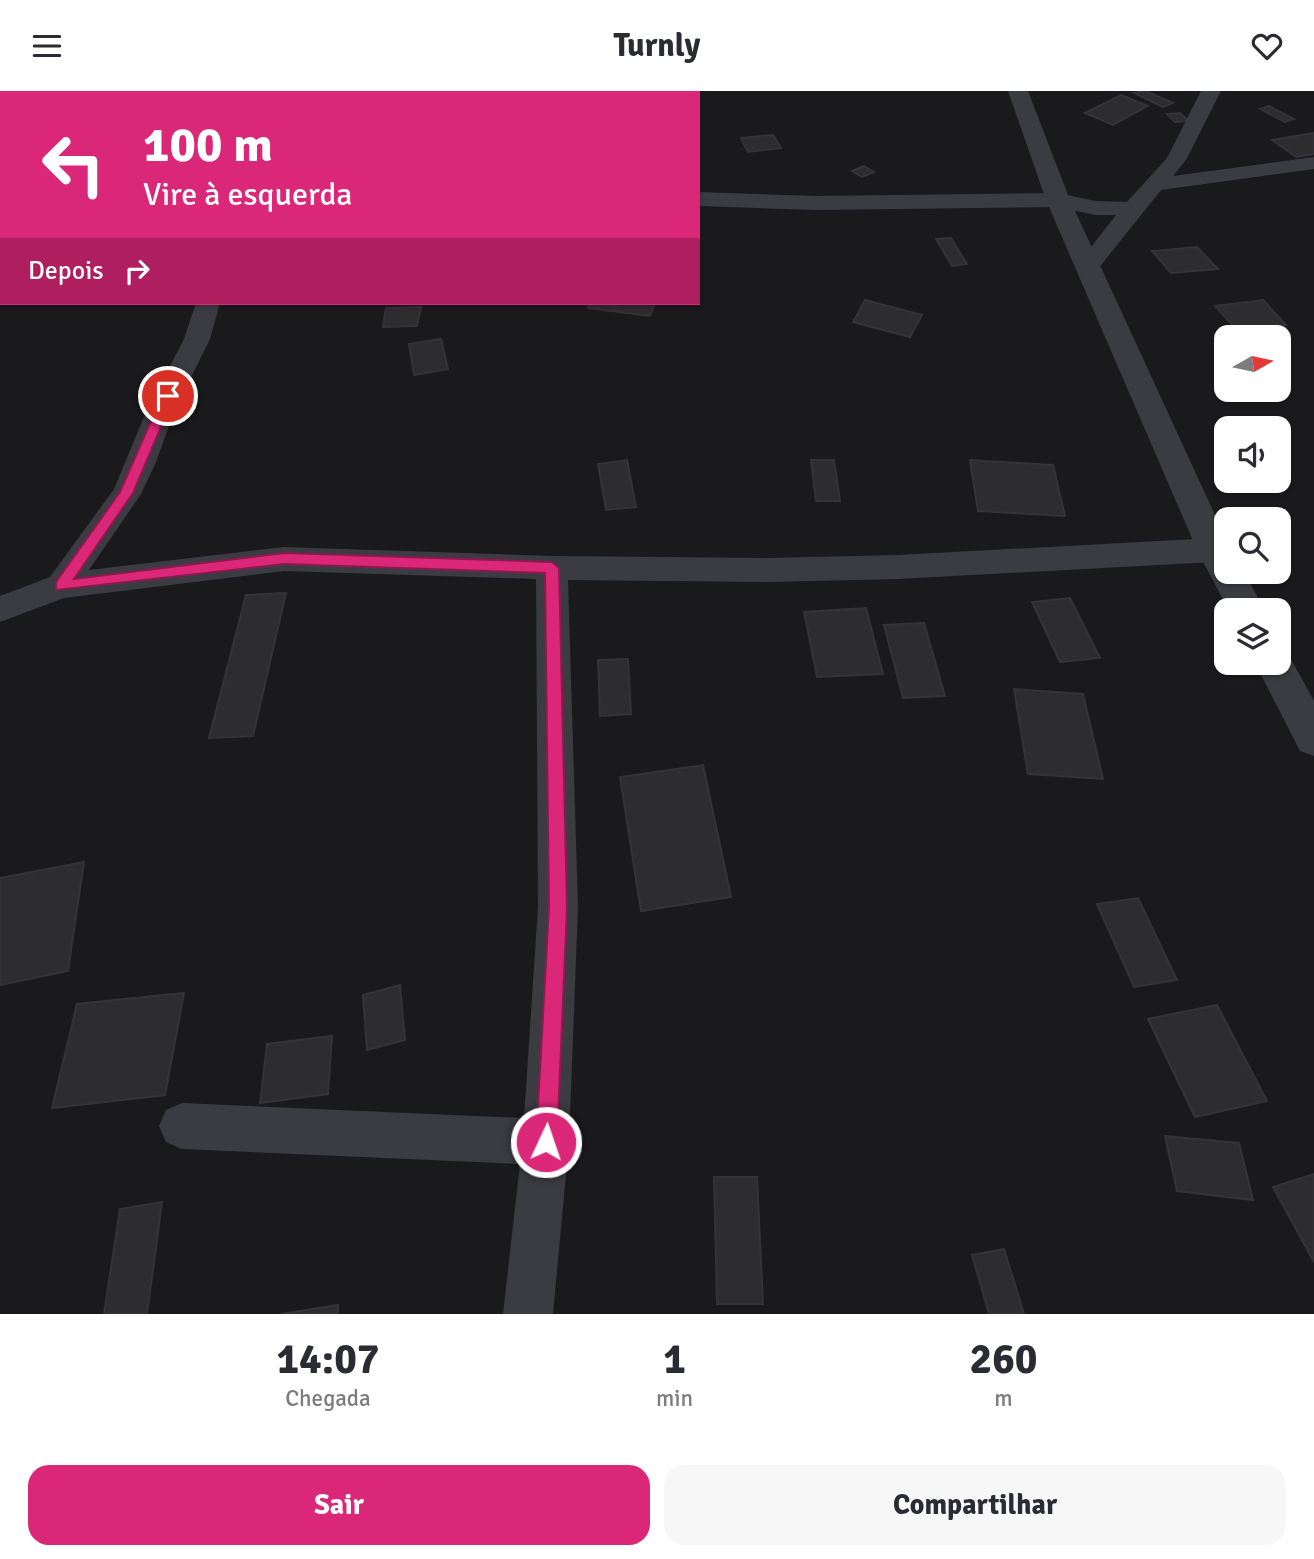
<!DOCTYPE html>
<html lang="pt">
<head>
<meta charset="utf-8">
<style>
  :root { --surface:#fff; --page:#f7f7f7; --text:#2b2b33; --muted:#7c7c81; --accent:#db2777 }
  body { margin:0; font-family:Signika,sans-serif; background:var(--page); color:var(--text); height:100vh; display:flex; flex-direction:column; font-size:26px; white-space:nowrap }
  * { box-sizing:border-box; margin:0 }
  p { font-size:23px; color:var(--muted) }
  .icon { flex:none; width:38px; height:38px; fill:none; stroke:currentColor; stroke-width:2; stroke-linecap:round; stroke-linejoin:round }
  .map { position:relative; height:1223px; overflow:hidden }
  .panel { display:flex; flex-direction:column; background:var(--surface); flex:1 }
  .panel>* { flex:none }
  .guide { position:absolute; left:0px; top:0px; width:700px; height:214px; box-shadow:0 2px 5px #0004; background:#db2777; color:#fff; overflow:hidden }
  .needle { width:46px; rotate:81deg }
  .buttons { position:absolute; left:1214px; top:234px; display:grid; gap:14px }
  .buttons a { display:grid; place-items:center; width:77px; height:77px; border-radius:14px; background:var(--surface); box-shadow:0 2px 5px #0004; font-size:35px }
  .pin { position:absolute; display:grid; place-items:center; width:60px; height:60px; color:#fff; margin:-30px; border:4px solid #fff; border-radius:50%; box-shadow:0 2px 7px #0007 }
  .me { position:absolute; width:77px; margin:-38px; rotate:3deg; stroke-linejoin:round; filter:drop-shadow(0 0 5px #0008) }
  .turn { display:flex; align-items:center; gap:24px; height:147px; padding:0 28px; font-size:32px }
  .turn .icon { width:91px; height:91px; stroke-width:2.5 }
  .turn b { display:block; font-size:49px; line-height:60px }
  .then { display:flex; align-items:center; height:66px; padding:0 28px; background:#0003; gap:14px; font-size:26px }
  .eta { display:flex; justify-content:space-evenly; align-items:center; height:119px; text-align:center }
  .eta b { font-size:42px; font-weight:700; line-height:49px }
  .action { display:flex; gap:14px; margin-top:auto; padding:14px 28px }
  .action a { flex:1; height:80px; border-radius:21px; background:var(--accent); color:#fff; font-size:28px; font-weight:700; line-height:80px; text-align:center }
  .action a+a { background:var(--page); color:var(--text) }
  header { display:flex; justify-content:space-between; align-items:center; height:91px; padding:0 28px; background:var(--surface); font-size:32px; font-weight:700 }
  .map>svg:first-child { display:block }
</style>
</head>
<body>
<header><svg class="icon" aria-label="menu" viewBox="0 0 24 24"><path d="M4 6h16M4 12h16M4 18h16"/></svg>Turnly<svg class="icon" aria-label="heart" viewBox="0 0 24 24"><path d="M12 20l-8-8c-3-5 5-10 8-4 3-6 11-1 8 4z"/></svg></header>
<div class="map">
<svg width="1314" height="1223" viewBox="0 0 1314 1223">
  <rect width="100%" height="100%" fill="#1a1a1c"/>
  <path fill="#2d2d30" stroke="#343438" stroke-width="2" d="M1146 0 1173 12 1163 16 1134 2Z
    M1121 4 1148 15 1113 34 1085 22Z
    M1269 15 1294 28 1285 31 1260 18Z
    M1180 22 1188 30 1175 31 1167 23Z
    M1314 42V63L1296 66 1272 49Z
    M773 44 781 57 748 61 741 47Z
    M864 75 874 81 862 86 852 80Z
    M951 147 967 173 952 175 936 148Z
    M1197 156 1218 178 1171 182 1152 160Z
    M865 209 922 224 910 246 853 231Z
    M1263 209 1286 234 1237 239 1215 215Z
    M590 212H655L650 225 588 217Z
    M421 216 417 235 383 236 386 217Z
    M441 248 448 278 414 284 409 253Z
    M627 369 636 416 606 419 598 373Z
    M811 369H834L840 410H816Z
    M970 369 1053 374 1065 425 978 420Z
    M286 502 253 645 209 647 246 504Z
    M1070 507 1100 567 1060 571 1032 511Z
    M866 517 883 583 817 586 804 521Z
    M924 532 945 605 903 607 884 534Z
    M628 568 631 623 600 625 598 569Z
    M1014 598 1083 603 1103 688 1028 683Z
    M703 674 731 806 641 820 620 686Z
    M84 771 68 880 0 894V787Z
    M1138 807 1177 889 1134 896 1097 813Z
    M400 894 405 949 367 959 363 904Z
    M184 902 165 1004 52 1017 77 913Z
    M1217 914 1267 1010 1195 1026 1148 928Z
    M332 945 328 1003 260 1012 267 953Z
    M1165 1045 1239 1052 1253 1109 1177 1100Z
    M1314 1083V1171L1273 1096Z
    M714 1086H757L763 1213H717Z
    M162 1111 147 1223H104L120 1118Z
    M1004 1158 1024 1223H989L972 1164Z
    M338 1214V1223H281Z"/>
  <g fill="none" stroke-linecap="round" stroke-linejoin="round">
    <path fill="#3b3c41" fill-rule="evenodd" d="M227 0H247L227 2Z
      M1201 0H1221L1186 69 1173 85 1314 66V78L1161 99 1097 179H1081L1077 174 1116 124H1095L1058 116 816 119 698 115V101L816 105 1058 102 1095 110 1127 111 1167 67Z
      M196 212H220L210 248 174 321 156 371 141 403 89 479 284 456 552 465 769 467 898 464 1214 447 1227 454 1225 467 1214 471 898 488 769 491 568 489 578 816 569 1051 553 1223H503L520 1073 182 1058 166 1051 159 1035 166 1019 182 1012 524 1027 538 816 536 488 284 480 64 507 0 531V505L50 486 114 398 146 321 184 248Z"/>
    <path fill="#3b3c41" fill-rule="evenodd" d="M1008 0H1028L1070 109 1227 450V481H1244L1265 520H1229L1197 459 1046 109Z
      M1279 559 1287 561 1314 610V665L1300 660 1255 572H1279Z"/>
  </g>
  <path fill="#db2777" stroke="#8e194d" stroke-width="2" d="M168 301 174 305 133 402 74 488 284 462 552 471 559 477 567 816 557 1051 554 1058 546 1061 539 1058 536 1051 549 816 545 482 284 473 56 499V491L120 401 162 305Z"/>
</svg>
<div class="buttons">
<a><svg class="needle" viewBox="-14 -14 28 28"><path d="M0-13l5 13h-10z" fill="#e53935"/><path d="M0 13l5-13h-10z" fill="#7c7c81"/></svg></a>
<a><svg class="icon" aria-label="sound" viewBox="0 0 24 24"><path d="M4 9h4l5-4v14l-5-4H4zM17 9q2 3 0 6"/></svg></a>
<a><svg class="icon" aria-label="search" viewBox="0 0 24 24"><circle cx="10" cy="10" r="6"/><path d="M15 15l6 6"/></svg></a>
<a><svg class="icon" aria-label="layers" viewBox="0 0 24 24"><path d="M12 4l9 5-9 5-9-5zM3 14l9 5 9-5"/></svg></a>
</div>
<div class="pin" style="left:168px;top:305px;background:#d93025"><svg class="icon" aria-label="arrive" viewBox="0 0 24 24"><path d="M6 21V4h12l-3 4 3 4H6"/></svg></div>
<svg class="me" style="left:546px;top:1051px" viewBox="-20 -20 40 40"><circle r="17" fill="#db2777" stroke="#fff" stroke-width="3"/><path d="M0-11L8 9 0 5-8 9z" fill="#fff"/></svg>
<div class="guide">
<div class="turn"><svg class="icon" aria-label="left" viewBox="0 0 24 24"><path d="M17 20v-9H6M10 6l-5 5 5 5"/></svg><div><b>100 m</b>Vire à esquerda</div></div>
<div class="then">Depois<svg class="icon" aria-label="right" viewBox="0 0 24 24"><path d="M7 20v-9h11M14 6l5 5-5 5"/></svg></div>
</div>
</div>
<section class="panel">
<div class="eta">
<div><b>14:07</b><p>Chegada</p></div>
<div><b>1</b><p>min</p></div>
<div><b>260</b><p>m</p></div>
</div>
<div class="action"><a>Sair</a><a>Compartilhar</a></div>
</section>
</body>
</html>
